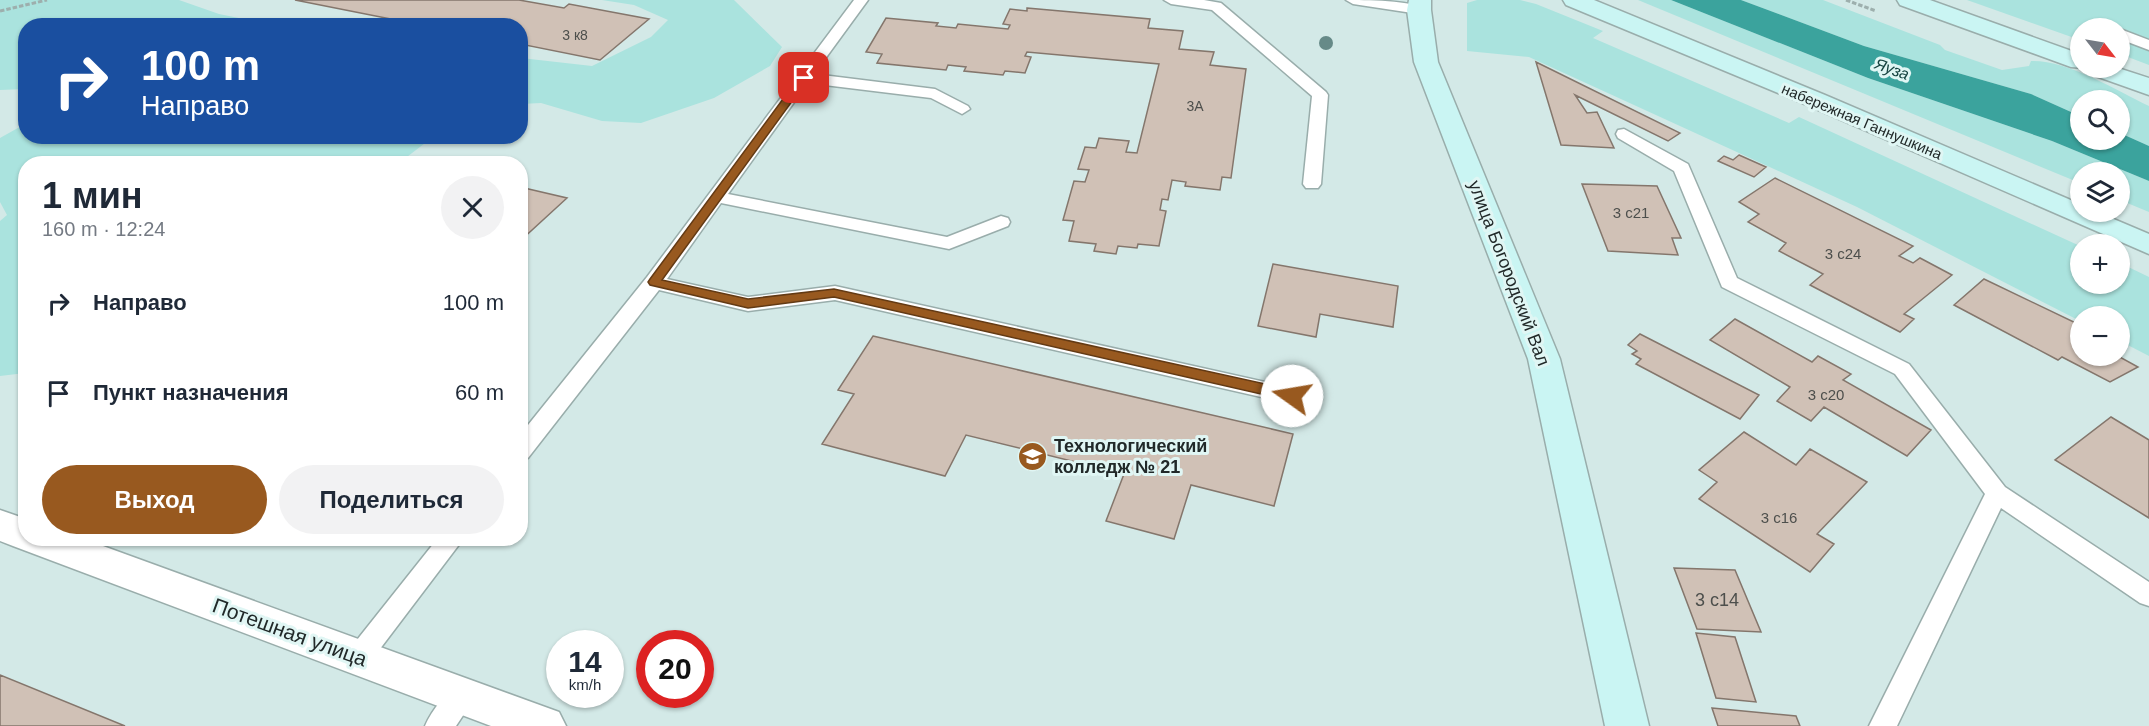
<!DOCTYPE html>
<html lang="ru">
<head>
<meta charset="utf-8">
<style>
  :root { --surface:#fff; --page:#f2f2f3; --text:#1f2937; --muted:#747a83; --accent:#98591f }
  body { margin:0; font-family:Helvetica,sans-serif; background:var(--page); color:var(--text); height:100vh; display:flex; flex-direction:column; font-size:22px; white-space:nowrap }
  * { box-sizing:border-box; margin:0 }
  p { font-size:20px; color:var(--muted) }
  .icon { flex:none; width:33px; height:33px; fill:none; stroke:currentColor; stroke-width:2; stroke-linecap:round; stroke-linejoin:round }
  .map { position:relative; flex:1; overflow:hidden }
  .sheet { position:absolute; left:18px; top:156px; width:510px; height:390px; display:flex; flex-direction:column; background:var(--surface); border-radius:24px; box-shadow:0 2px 4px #0004 }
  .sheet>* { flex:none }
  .banner { position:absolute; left:18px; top:18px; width:510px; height:126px; border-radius:24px; box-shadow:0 2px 4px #0004; background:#1a4fa0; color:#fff; overflow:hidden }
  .needle { width:39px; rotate:121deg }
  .buttons { position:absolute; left:2070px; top:18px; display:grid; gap:12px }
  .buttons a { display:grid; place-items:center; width:60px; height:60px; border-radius:50%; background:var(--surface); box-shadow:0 2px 4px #0004; font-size:30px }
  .speed { position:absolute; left:546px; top:630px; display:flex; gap:12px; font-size:30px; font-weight:700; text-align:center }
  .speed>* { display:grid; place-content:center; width:78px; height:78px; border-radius:50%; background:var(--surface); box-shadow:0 2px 4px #0004; line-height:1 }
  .speed small { font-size:15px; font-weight:400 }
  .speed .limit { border:9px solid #d22; background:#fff; color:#111 }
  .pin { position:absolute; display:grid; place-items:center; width:51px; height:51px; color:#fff; margin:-26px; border-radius:12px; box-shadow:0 3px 9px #0006 }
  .me { position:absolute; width:66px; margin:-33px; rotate:283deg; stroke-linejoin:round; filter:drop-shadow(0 0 4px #0008) }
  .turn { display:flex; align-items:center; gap:21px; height:126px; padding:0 24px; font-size:27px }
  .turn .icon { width:78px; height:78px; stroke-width:2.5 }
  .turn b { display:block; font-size:42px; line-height:51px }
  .round { display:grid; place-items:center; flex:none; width:63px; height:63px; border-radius:32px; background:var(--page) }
  .overview { display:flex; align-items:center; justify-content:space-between; height:102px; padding:0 24px }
  h1 { font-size:36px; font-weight:800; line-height:45px }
  .cta { display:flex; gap:12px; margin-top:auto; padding:12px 24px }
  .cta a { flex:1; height:69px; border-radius:36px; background:var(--accent); color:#fff; font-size:24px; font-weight:800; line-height:69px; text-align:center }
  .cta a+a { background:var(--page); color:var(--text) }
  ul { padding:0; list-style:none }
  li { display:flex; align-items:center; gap:18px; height:90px; padding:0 24px }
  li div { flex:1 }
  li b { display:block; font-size:22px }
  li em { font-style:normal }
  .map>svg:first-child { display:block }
</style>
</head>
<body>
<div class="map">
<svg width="2149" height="726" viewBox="0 0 2149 726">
  <rect width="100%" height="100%" fill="#d3e9e7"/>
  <path fill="#aae3de" d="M0 0H179L219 14 274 25 26 26 25 89 0 90Z
    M602 0H734L782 47 770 66 714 98 641 123 602 121 541 103 521 104V58L592 66 651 37 668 20 634 5Z
    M1477 0H1520L1536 4 1603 31 1593 38 1789 123 1799 117 2080 246V284H2120V263L2149 277V356L2120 341V316H2080V321L1857 207 1529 57 1467 51V3Z
    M1638 0H1671L1868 78 2052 141 2149 181V212L2120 200V172H2080V183Z
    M1741 0H1823L1940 45 1945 50 2002 70 2029 66 2031 61C2068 60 2115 90 2149 106V146L2120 133V100H2080V116L2031 94 1864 46Z
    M1967 0H2149V65L2120 54V28H2080V40Z
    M25 124 26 136 433 137 399 163 26 164 25 373 0 376V221L7 215 0 202V138Z"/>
  <path fill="#3ba39d" d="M1671 0H1741L1864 46 2031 94 2080 116V140H2120V133L2149 146V181L2052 141 1868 78Z"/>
  <path fill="#d0c1b6" stroke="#84766c" stroke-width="1.5" d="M295 0H519L564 8 569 4 649 19 600 60 520 44V26H426Z
    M1027 8 1150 19 1148 28 1183 31 1179 49 1214 52 1210 65 1246 69 1231 178 1222 177 1220 190 1185 186 1186 182 1172 180 1168 200 1162 199 1160 210 1166 211 1159 246 1138 244 1137 248 1118 246 1116 254 1094 251 1096 244 1069 241 1074 221 1063 220 1074 181 1085 182 1089 170 1078 169 1085 147 1096 148 1099 138 1129 141 1126 152 1137 153 1159 64 1027 52 1025 56 1031 57 1025 73 1005 71 1003 75 964 71 966 67 948 65 946 70 877 63 882 54 866 52 886 18 938 23 936 26 956 28 958 24 1008 29 1010 25 1003 24 1010 9 1027 11Z
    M1536 62 1680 133 1668 141 1575 95 1587 113 1597 112 1614 148 1561 145Z
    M1739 155 1766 167 1754 177 1718 161 1724 156 1733 160Z
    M1775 178 1913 246 1899 256 1913 263 1920 258 1952 275 1904 314 1914 319 1900 332 1810 285 1823 274 1779 251 1786 243 1748 222 1759 214 1739 202Z
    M1582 184 1657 186 1681 238H1672L1678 255 1608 251Z
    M520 187 567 198 520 241Z
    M1273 264 1398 286 1393 327 1320 314 1316 337 1258 326Z
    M1984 279 2080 325V356H2118L2138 367 2110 382 2062 357 2058 360 1954 305Z
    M1735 319 1812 362 1818 356 1851 374 1843 380 1931 430 1907 456 1824 407 1811 421 1777 401 1790 387 1710 340Z
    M1640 334 1759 395 1740 419 1636 364 1641 359 1632 354 1637 351 1628 345Z
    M873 336 1293 434 1274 506 1191 485 1174 539 1106 521 1124 474 966 435 945 476 822 444 854 394 838 390Z
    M2111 417 2149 440V518L2055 460Z
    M1744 432 1796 465 1810 449 1867 482 1817 534 1834 544 1810 572 1699 499 1717 482 1699 470Z
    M1674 568 1735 570 1761 632 1697 629Z
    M1696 633 1735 637 1756 702 1716 698Z
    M0 675 125 726H0Z
    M1712 708 1796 716 1800 726H1718Z"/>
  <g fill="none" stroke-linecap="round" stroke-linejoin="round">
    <defs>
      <path id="service" d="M854 0H868L814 74 935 89 968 106 970 109 962 114 931 98 808 83 728 194 947 237 1001 216 1008 218 1010 222 1008 226 949 249 721 203 667 279 748 297 835 286 1292 388 1300 390 1303 396 1300 402 1292 404 835 300 748 311 659 290 528 458 520 460V435L647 277Z
        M1164 0H1204L1221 3 1326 92 1328 95 1321 184 1318 188H1306L1303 184 1312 96 1212 10 1171 4Z
        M1346 0C1363 0 1415 0 1426 10L1419 14 1353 4Z
        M2120 29 2149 40V50L2120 39Z
        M1624 129 1688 164 1737 278 1909 364 2005 487 2149 582V606L2140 603 2001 508 1897 726H1869L1985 494 1895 374 1722 287 1674 171 1618 138 1616 134 1618 130Z
        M438 538H464L367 666 358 670 349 666 345 658 349 650Z
        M463 684 473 687 476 696 456 726H425C432 710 447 690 463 684Z"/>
      <path id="tertiary" d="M0 510 26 519V538H81L559 712 566 726H491L13 546 0 541Z"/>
      <path id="secondary" d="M1409 0H1431V10L1438 62 1560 359 1649 726H1605L1528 359 1414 62 1407 10Z
        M1563 0H1594L1825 95 2080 204V212H2097L2149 234V254L1807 105 1566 5Z
        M1897 0H1930L2080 54V68H2118L2149 78V95L2087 73 2084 68 2071 67 1900 5Z"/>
    </defs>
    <use href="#service" stroke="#99adab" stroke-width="3"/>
    <use href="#tertiary" stroke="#99adab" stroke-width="3"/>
    <use href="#secondary" stroke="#99adab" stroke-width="3"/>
    <path stroke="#9dafad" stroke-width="3" stroke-dasharray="4.5 2" stroke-linecap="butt" d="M1846 0 1876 11
      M0 11 47 0"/>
    <use href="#service" fill="#fff" fill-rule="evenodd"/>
    <use href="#tertiary" fill="#fff" fill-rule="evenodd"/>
    <use href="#secondary" fill="#caf5f3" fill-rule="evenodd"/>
  </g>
  <circle fill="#668a88" cx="1326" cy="43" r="7"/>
  <path fill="#98591f" stroke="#633a14" stroke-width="1.5" d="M804 75 809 78 662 280 748 299 834 289 1292 390 1297 392 1299 396 1297 399 1292 401 834 297 748 308 650 285 648 282 650 279 800 76Z"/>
  <defs>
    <symbol id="university-disc" viewBox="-11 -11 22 22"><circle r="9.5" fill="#98591f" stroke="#e0f6f4"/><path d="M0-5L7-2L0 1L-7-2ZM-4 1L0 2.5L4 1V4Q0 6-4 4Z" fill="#fff"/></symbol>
  </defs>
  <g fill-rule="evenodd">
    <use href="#university-disc" x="1016" y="440" width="33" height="33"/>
  </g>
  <g text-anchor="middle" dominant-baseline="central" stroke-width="6" stroke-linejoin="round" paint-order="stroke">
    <g font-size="14" fill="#4d4f4c">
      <text x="575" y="35">3 к8</text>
      <text x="1195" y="106">3А</text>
    </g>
    <g font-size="15" fill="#212929" stroke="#e0f6f4">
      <text transform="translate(1862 121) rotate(23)">набережная Ганнушкина</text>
    </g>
    <g font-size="15" fill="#4d4f4c">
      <text x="1631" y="212">3 с21</text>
      <text x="1843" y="253">3 с24</text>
      <text x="1826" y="394">3 с20</text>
      <text x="1779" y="517">3 с16</text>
    </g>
    <g font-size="16" font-style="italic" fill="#164441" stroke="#e0f6f4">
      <text transform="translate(1892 69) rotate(20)">Яуза</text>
    </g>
    <g font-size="18" fill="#212929" stroke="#e0f6f4">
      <text transform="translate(1509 273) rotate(69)">улица Богородский Вал</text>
    </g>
    <g font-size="18" font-weight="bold" fill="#212929" stroke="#e0f6f4" text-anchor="start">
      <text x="1054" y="446">Технологический<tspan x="1054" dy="21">колледж № 21</tspan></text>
    </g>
    <g font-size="18" fill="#4d4f4c">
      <text x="1717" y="600">3 с14</text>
    </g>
    <g font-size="21" fill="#212929" stroke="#e0f6f4">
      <text transform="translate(290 632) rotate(20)">Потешная улица</text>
    </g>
  </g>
</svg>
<div class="buttons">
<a><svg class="needle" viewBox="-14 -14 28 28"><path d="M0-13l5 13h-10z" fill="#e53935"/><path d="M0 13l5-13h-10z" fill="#747a83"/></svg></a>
<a><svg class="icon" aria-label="search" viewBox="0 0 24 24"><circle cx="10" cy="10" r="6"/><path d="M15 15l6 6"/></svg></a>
<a><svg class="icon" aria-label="layers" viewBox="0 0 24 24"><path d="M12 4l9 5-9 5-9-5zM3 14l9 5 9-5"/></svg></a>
<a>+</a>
<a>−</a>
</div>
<div class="speed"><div>14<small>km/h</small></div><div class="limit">20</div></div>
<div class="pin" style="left:804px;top:78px;background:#d93025"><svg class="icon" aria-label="arrive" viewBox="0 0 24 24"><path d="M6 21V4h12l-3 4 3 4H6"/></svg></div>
<svg class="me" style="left:1292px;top:396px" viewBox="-20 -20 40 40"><circle r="19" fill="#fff"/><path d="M0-13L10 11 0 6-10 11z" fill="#98591f"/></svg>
<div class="banner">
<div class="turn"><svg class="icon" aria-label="right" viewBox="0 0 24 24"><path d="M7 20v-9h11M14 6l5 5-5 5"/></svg><div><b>100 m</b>Направо</div></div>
</div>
<section class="sheet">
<div class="overview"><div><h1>1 мин</h1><p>160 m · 12:24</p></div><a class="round"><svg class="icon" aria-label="close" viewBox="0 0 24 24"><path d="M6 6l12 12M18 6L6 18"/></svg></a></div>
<ul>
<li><svg class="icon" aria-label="right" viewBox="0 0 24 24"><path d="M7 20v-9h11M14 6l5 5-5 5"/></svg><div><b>Направо</b></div><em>100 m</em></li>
<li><svg class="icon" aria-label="arrive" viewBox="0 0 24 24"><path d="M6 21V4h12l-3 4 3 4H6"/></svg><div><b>Пункт назначения</b></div><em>60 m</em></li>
</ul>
<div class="cta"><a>Выход</a><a>Поделиться</a></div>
</section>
</div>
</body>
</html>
